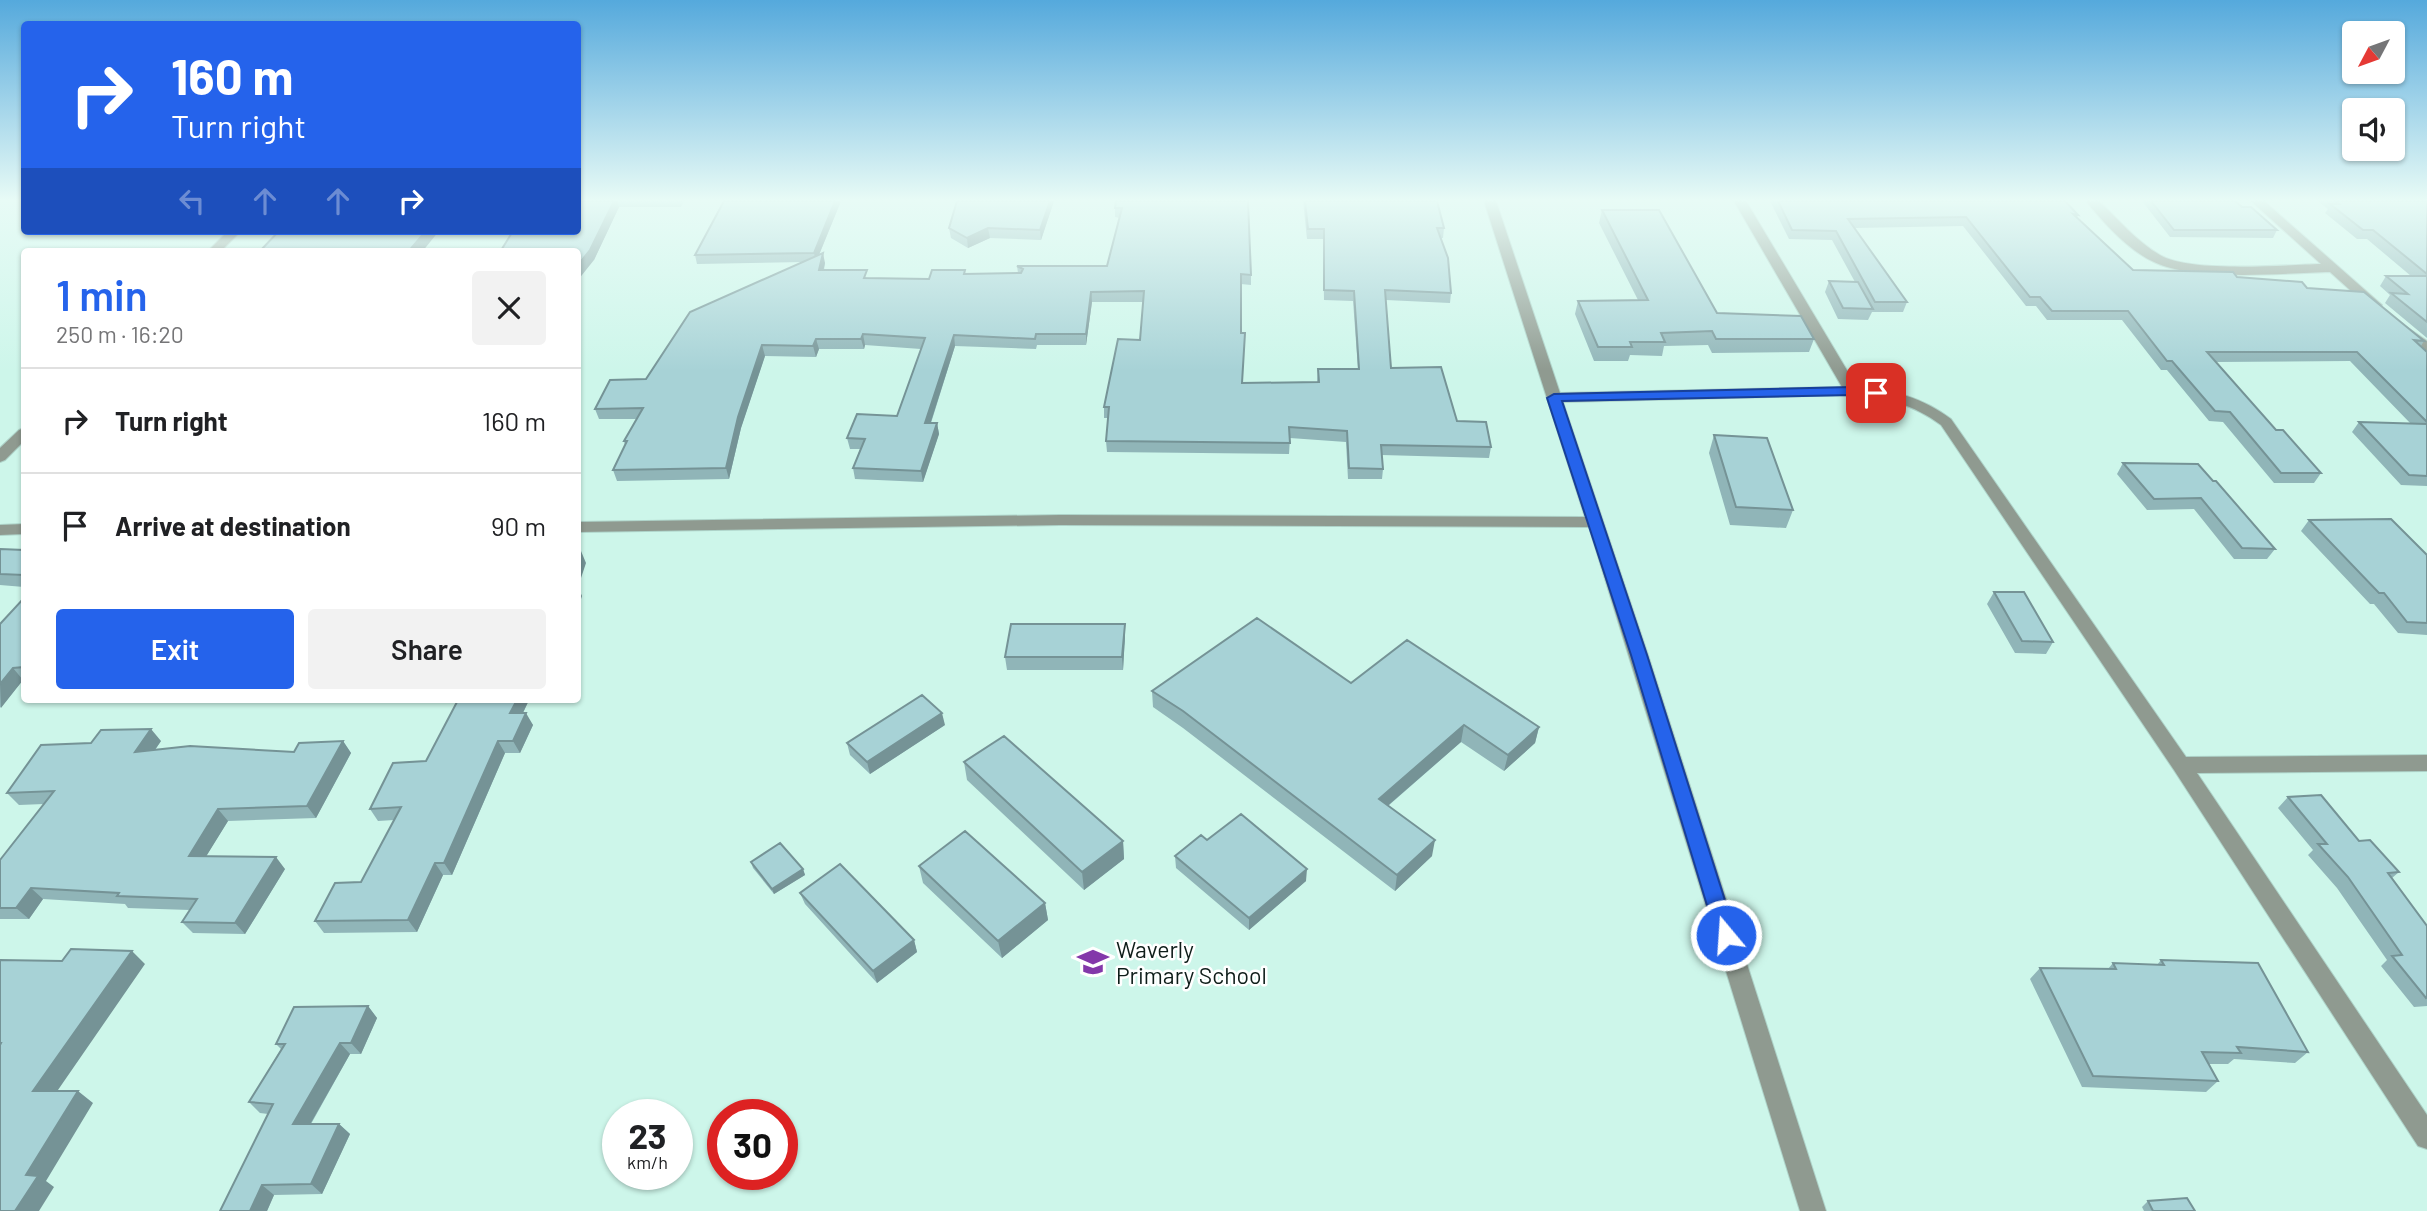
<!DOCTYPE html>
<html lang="en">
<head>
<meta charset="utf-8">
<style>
  :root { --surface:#fff; --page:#f2f2f2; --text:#202124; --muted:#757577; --line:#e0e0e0; --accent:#2563eb }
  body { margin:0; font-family:Barlow,sans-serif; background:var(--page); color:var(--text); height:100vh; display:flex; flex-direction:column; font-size:26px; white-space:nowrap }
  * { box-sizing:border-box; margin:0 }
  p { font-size:23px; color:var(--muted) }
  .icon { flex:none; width:38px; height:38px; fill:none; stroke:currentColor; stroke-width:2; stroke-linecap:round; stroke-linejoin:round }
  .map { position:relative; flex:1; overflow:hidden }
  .details { position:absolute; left:21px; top:248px; width:560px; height:455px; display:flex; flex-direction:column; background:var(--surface); border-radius:7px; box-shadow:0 2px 5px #0004 }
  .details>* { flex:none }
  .top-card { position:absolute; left:21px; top:21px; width:560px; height:214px; border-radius:7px; box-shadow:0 2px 5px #0004; background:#2563eb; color:#fff; overflow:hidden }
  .needle { width:46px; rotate:229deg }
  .tools { position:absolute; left:2342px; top:21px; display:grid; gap:14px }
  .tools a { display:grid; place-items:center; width:63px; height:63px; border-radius:7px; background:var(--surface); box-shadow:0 2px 5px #0004; font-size:35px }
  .speed { position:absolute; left:602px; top:1099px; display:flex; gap:14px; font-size:35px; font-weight:700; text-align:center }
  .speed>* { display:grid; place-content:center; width:91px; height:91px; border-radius:50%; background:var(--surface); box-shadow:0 2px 5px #0004; line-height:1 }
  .speed small { font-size:18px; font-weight:400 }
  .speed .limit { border:10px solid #d22; background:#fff; color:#111 }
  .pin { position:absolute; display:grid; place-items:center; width:60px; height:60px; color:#fff; margin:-30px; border-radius:14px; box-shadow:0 4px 10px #0006 }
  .me { position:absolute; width:77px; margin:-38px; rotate:342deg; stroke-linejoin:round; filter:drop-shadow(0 0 5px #0008) }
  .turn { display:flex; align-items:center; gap:24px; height:147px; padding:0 35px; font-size:32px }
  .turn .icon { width:91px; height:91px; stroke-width:2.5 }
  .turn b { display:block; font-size:49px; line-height:60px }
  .lanes { display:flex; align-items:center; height:66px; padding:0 35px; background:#0003; justify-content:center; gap:35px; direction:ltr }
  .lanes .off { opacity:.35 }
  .round { display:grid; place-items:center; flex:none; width:74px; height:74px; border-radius:7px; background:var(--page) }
  .headline { display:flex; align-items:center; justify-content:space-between; height:119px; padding:0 35px }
  h1 { font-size:42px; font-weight:600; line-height:52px; color:var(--accent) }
  .primary-button { display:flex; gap:14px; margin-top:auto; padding:14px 35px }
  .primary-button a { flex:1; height:80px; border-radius:7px; background:var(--accent); color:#fff; font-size:28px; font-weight:600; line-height:80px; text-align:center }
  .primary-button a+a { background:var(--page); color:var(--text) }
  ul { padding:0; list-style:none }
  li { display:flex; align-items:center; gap:21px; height:105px; padding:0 35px; border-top:2px solid var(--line) }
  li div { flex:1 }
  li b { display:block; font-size:26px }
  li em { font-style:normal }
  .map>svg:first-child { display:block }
</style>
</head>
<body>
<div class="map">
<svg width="2427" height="1211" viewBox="0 0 2427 1211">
  <rect width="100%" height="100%" fill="#cdf6ea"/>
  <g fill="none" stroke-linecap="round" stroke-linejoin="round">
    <defs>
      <path id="minor" d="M1484 201H1496L1560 393 1842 387 1734 201H1746L1857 387C1893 390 1922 397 1951 419L2186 757 2427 755V771L2197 773 2427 1115V1149L2418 1146 2174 770 1941 425C1913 404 1886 398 1852 395L1563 402 1648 655 1826 1211H1800L1589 527 1060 525 578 532V522L1060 515 1585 517Z
        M2086 201H2099C2118 219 2137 242 2160 255 2191 273 2283 265 2321 264L2251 201H2264L2382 305 2375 309 2370 308 2330 272C2283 273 2195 282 2154 262 2129 251 2103 222 2086 201Z
        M228 231H241L220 252H207Z
        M2405 326 2427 341V352L2400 333V327Z
        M24 428V441L5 460 0 462V448L19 430Z
        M24 524V534L0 535V525Z"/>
    </defs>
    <use href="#minor" stroke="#aed3c9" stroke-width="2"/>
    <use href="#minor" fill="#8f9a90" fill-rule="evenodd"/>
  </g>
  <path fill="#90b5b8" d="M578 201H684L681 207H619L594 260Z
    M724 201H841L819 255 825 263 824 270 869 278 929 279 966 274 1018 273 1017 266H1107L1120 218 1115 217V208L1116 201 1251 275V285L1241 284 1242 383 1317 382 1318 369H1358L1353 301 1324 300 1323 239H1307L1303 201H1437L1444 228 1443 238H1441L1451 293 1450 303 1386 300 1391 368 1457 421 1491 447 1489 458 1382 455 1383 469 1382 479H1348L1346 442 1290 438 1289 454 1107 452 1106 441 1108 418H1104V407L1140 340 1143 302H1092L1086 345H1037L1036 349 955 346 931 423H937L939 434 923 482 855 479 853 468 860 449H850L847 438 897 416 921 349 865 345 864 349H819L816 357 765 356 741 428 729 479 617 481 613 470 625 445 624 441 637 419H599L595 409 646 379 803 262 697 264 695 255Z
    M1054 201 1041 240 990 238 968 248 951 238 949 228Z
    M1770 201H2065L2078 215 2077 218 2133 270 2237 277 2307 288 2424 341 2421 346 2427 352V486L2401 485 2352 432 2359 422 2411 424 2350 361 2215 362 2276 430 2321 473 2314 483H2274L2223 422 2209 421 2167 370H2161L2122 320H2047L2036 306H2026L1963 226 1854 228 1907 302 1903 312H1872L1868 320 1838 319 1825 292 1829 281 1855 282 1832 240 1789 239Z
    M2142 201H2235L2277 230 2273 238 2170 237Z
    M2318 201H2427V338L2385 303 2390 295 2380 286 2386 276H2411L2367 239H2357L2325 213 2328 209Z
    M1602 210 1717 313 1814 339 1809 352 1712 353 1708 345 1664 346 1662 356 1630 355 1628 361H1594L1575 314 1578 301 1638 300 1599 223Z
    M1714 435 1793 510 1786 528 1730 525 1709 453Z
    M2123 463 2213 481 2275 549 2267 559H2234L2194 509 2147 510 2117 474Z
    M2309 520 2427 555V635L2398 633 2374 604H2370L2301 531Z
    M0 549 24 550V587L0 585Z
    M1994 592 2053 642 2046 654 2015 653 1987 604Z
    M24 598V680H23L0 708V624Z
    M1125 636 1123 670H1007L1005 657Z
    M1351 683 1539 727 1535 743 1504 771 1461 742 1388 806 1432 856 1395 891 1183 728 1153 707 1152 691Z
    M458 700H529L523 713 533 725 520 753H505L452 875H443L417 932 324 933 315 921 361 882 394 820 378 821 370 809 426 761Z
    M945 725 870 774 850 755 847 743Z
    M161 741 155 750 294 752 343 741 351 753 316 818 228 821 206 856 285 869 245 934 193 933 182 922 190 910 128 908 125 904 43 899 29 919H0V860L44 804 19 805 7 793Z
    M964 762 1123 841 1124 859 1084 890 967 780Z
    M2288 797 2359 841 2399 872 2392 878 2427 926V1006L2414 1007 2381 966 2387 960 2337 888 2308 855 2313 850 2278 808Z
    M1207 840 1306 881 1249 930 1176 868 1175 856Z
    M751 862 803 869 805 875 774 894 753 868Z
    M919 866 1045 903 1048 920 1002 958 923 883Z
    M800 893 914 940 917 952 877 983 805 904Z
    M2161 960 2308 1052 2295 1063 2234 1059 2228 1064H2209L2218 1081 2206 1092 2082 1087 2030 979 2040 968 2108 969 2113 963 2157 965Z
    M368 1006 377 1018 361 1054H350L311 1124H339L350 1134 322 1194 274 1195 267 1211H220L268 1114 260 1113 249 1102 281 1049 276 1044Z
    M2148 1201 2195 1211H2144L2142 1207Z"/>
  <path fill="#759396" d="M614 201H617L619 207 594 260 578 280V265Z
    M835 201H841L816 262 814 253Z
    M1050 201H1054L1041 240 1040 230Z
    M988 228 990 238 968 248 967 238Z
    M426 231H439L422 252H408Z
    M823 253 825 263 821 280 819 270Z
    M1091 292 1092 302 1086 345V334Z
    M863 334 865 345 864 349 861 339Z
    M954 335 955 346 927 434 925 423Z
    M816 339 819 349 816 357 813 346Z
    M762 345 765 356 741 428 729 479 726 468 738 417Z
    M937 423 939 434 923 482 921 471Z
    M581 551 586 563 578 587V560Z
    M578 587 582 596 578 608Z
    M1125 624V636L1123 670 1122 657Z
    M13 668 23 680 1 708 0 684Z
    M517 700H529L517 725 510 713Z
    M526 713 533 725 520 753 513 741Z
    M942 713 945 725 870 774 867 762Z
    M1464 725 1461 742 1377 815 1379 799Z
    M1539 727 1535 743 1504 771 1508 755Z
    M151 729 161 741 145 764 135 752Z
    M343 741 351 753 316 818 307 806Z
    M498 741 505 753 452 875 444 863Z
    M218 809 228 821 199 868 189 856Z
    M1435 840 1432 856 1395 891 1397 875Z
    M1123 841 1124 859 1084 890 1082 872Z
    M276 857 285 869 245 934 235 923Z
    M435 863 443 875 417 932 408 920Z
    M803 869 805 875 774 894 772 889Z
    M1307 869 1306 881 1249 930V918Z
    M31 888 43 899 29 919 16 908Z
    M1045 903 1048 920 1002 958 998 941Z
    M914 940 917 952 877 983 873 971Z
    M132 951 145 964 49 1103 33 1091Z
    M368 1006 377 1018 361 1054 351 1043Z
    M340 1043 350 1054 304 1135 293 1124Z
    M78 1091 93 1103 46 1181 54 1187 39 1211H15L26 1175Z
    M339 1124 350 1134 322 1194 311 1184Z
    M262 1185 274 1195 267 1211H250Z"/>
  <path fill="#a7d2d6" stroke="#759396" stroke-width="2" d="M578 201H614L590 250 578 265V252H500L513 231H578Z
    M724 201H835L814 253 695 255Z
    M957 201H1050L1040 230 988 228 967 238 949 228Z
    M1116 201H1248L1251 275 1241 274V333H1245L1242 383 1319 382 1318 369H1359L1354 291 1324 290V229H1308L1305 201H1437L1444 228H1437L1448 258 1451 293 1385 290 1391 368 1441 367 1457 421 1486 422 1491 447 1381 445 1383 469 1349 468 1347 431 1289 427 1290 443 1106 441 1109 407H1104L1118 339 1140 340 1144 291 1091 292 1086 334H1036L1035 339 954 335 925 423H937L921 471 853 468 865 439 847 438 857 414 897 416 925 338 863 334 861 339H816L813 346 762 345 738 417 726 468 613 470 627 441H624L643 408 595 409 610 380 646 379 690 312 823 253 819 270H867L864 278 929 279 932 270H965L964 274 1021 273 1023 269 1017 266H1107L1122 208H1115Z
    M1778 201H2065L2078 215 2073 214 2133 270 2233 272 2237 277 2302 282 2307 288 2364 292 2424 341 2414 340 2427 352V422L2357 352H2207L2276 430H2283L2321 473H2281L2230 412 2215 411 2172 361H2167L2128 311H2052L2040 297H2030L1966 217 1848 219 1907 302H1875L1836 231 1792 230Z
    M2151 201H2235L2242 207H2251L2277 230H2174Z
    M2335 201H2427V274L2373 230H2363L2330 204H2339Z
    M1602 210H1659L1717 313 1801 316 1814 339H1716L1712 331 1661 333 1665 342H1630L1632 347H1598L1578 301 1648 300Z
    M279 231H426L408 252H259Z
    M2386 276H2427V322L2391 293 2408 294Z
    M1829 281 1858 282 1873 309 1843 308Z
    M2359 422 2427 424V476L2409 475Z
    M1714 435 1767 438 1793 510 1736 507Z
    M2123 463 2198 464 2213 481H2216L2275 549 2242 548 2201 498 2154 499Z
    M2391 519 2427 555V623L2407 622 2384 593H2379L2309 520Z
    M0 549 24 550V575L0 574Z
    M1994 592H2024L2053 642 2022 641Z
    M24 598V667L13 668 0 684V624Z
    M1257 618 1351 683 1407 640 1539 727 1508 755 1464 725 1379 799 1435 840 1397 875 1183 711 1152 691Z
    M1011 624H1125L1122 657H1005Z
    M922 695 942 713 867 762 847 743Z
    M458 700H517L510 713H526L513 741H498L444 863H435L408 920 315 921 335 883 361 882 401 807 370 809 393 763 426 761Z
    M151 729 135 752 190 746 294 752 299 743 343 741 307 806 218 809 189 856 276 857 235 923 182 922 197 899 117 896 119 893 31 888 16 908H0V860L54 791 7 793 41 745 91 743 101 730Z
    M1004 736 1123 841 1082 872 964 762Z
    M2321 795 2359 841 2370 840 2399 872 2388 873 2427 926V997L2426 998 2392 956 2402 955 2348 877 2318 844H2327L2288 797Z
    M1241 814 1307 869 1249 918 1175 856 1201 835 1207 840Z
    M965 831 1045 903 998 941 919 866Z
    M780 843 803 869 772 889 751 862Z
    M840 864 914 940 873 971 800 893Z
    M71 949 132 951 33 1091H78L26 1175 38 1176 15 1211H0V1045L1 1043H0V960L62 961Z
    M2161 960 2258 963 2308 1052 2237 1047 2241 1053 2202 1052 2218 1081 2093 1076 2040 968 2116 969 2113 963 2164 965Z
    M368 1006 351 1043H340L293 1124H339L311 1184 262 1185 250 1211H220L273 1104 249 1102 285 1044H276L294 1007Z
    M2187 1198 2195 1211H2153L2148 1201Z"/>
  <linearGradient id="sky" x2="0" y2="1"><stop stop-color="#55a9dc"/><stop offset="0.54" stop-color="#e8fbf6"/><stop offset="1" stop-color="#e8fbf6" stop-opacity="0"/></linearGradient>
  <rect width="2427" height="371" fill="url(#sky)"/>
  <path fill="#2563eb" stroke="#184099" stroke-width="2" d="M1852 387 1876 389 1882 393 1876 397 1852 395 1562 401 1647 655 1736 935 1733 941 1726 944 1719 941 1716 935 1631 655 1547 398 1554 394Z"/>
  <defs>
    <symbol id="school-bare" viewBox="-9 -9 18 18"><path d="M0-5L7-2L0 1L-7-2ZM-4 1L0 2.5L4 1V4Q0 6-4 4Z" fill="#8338aa" stroke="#fff" stroke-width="2.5" paint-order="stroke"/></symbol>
  </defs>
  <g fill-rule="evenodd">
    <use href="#school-bare" x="1071" y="940" width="44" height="44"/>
  </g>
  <g text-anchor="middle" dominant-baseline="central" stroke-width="5" stroke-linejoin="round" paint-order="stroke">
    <g font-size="23" fill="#0e1d19" stroke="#fff" text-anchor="start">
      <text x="1116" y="949">Waverly<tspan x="1116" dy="26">Primary School</tspan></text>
    </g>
  </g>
</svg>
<div class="tools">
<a><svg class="needle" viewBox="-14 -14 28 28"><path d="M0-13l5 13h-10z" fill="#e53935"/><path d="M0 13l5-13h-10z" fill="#757577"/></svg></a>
<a><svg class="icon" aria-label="sound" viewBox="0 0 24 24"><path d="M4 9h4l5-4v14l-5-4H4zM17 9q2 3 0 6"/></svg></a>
</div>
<div class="speed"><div>23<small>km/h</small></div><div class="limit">30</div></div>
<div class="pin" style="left:1876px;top:393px;background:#d93025"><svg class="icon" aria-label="arrive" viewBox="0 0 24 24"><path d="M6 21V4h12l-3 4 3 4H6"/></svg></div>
<svg class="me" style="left:1726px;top:935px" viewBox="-20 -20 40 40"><circle r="17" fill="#2563eb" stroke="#fff" stroke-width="3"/><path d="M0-11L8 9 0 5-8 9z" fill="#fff"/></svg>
<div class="top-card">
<div class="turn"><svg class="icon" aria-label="right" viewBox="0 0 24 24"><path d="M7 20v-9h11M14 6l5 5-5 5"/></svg><div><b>160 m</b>Turn right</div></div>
<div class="lanes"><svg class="icon off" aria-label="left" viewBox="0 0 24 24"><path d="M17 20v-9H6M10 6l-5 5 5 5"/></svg><svg class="icon off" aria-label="ahead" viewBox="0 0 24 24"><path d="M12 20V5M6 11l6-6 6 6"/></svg><svg class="icon off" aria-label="ahead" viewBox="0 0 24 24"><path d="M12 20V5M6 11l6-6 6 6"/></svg><svg class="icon" aria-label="right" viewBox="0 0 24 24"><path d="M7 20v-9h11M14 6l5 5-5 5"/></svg></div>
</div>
<section class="details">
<div class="headline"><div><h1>1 min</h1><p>250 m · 16:20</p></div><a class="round"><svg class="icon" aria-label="close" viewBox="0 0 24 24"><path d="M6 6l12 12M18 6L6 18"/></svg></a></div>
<ul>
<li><svg class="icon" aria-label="right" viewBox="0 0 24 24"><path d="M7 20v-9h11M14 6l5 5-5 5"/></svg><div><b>Turn right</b></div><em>160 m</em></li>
<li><svg class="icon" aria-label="arrive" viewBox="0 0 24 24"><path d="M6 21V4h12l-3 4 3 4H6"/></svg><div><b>Arrive at destination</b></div><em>90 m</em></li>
</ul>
<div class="primary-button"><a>Exit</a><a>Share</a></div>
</section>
</div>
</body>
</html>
